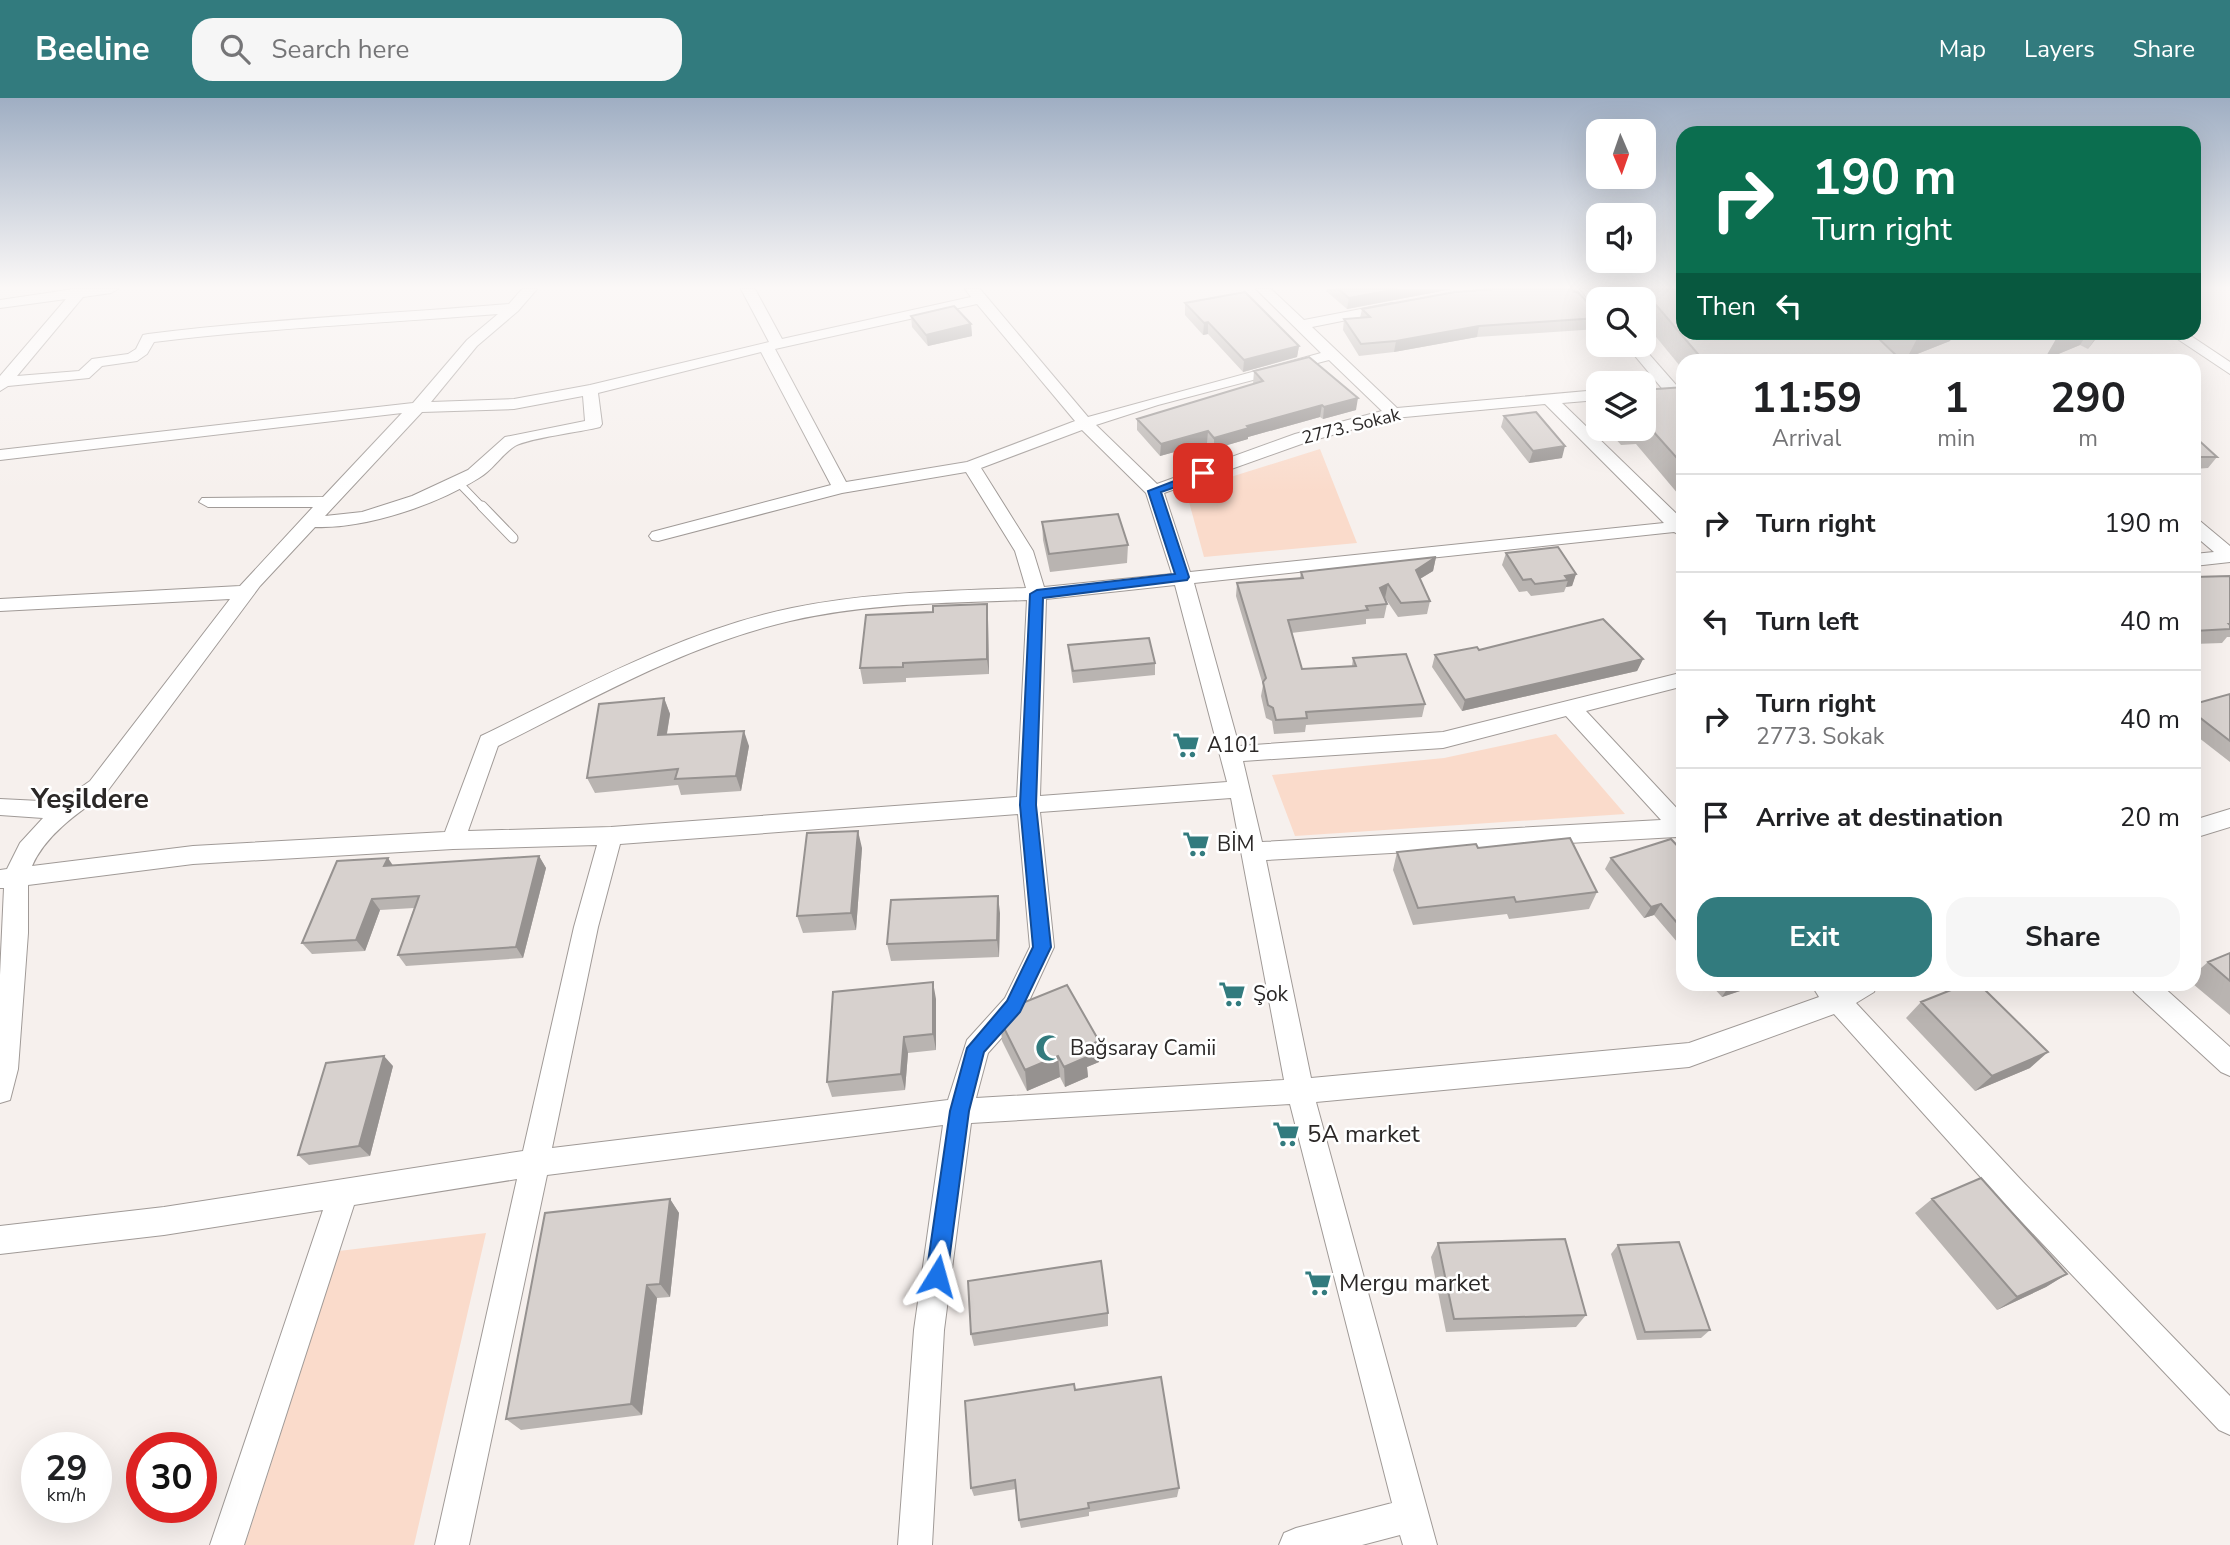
<!DOCTYPE html>
<html lang="en">
<head>
<meta charset="utf-8">
<style>
  :root { --surface:#fff; --page:#f6f6f6; --text:#202124; --muted:#757577; --line:#e0e0e0; --accent:#327b7e }
  body { margin:0; font-family:"Nunito Sans",sans-serif; background:var(--page); color:var(--text); height:100vh; display:flex; flex-direction:column; font-size:26px; white-space:nowrap }
  * { box-sizing:border-box; margin:0 }
  p { font-size:23px; color:var(--muted) }
  .icon { flex:none; width:38px; height:38px; fill:none; stroke:currentColor; stroke-width:2; stroke-linecap:round; stroke-linejoin:round }
  .map { position:relative; flex:1; overflow:hidden }
  .side { position:absolute; left:1676px; top:256px; width:525px; height:637px; display:flex; flex-direction:column; background:var(--surface); border-radius:21px; box-shadow:0 7px 28px #0002 }
  .side>* { flex:none }
  .top-card { position:absolute; left:1676px; top:28px; width:525px; height:214px; border-radius:21px; box-shadow:0 7px 28px #0002; background:#0b6e4f; color:#fff; overflow:hidden }
  .needle { width:46px; rotate:178deg }
  .tools { position:absolute; left:1586px; top:21px; display:grid; gap:14px }
  .tools a { display:grid; place-items:center; width:70px; height:70px; border-radius:14px; background:var(--surface); box-shadow:0 7px 28px #0002; font-size:35px }
  .speed { position:absolute; left:21px; top:1334px; display:flex; gap:14px; font-size:35px; font-weight:700; text-align:center }
  .speed>* { display:grid; place-content:center; width:91px; height:91px; border-radius:50%; background:var(--surface); box-shadow:0 7px 28px #0002; line-height:1 }
  .speed small { font-size:18px; font-weight:400 }
  .speed .limit { border:10px solid #d22; background:#fff; color:#111 }
  .pin { position:absolute; display:grid; place-items:center; width:60px; height:60px; color:#fff; margin:-30px; border-radius:14px; box-shadow:0 4px 10px #0006 }
  .me { position:absolute; width:77px; margin:-38px; rotate:8deg; stroke-linejoin:round; filter:drop-shadow(0 0 5px #0008) }
  .turn { display:flex; align-items:center; gap:24px; height:147px; padding:0 21px; font-size:32px }
  .turn .icon { width:91px; height:91px; stroke-width:2.5 }
  .turn b { display:block; font-size:49px; line-height:60px }
  .then { display:flex; align-items:center; height:66px; padding:0 21px; background:#0003; gap:14px; font-size:26px }
  .eta { display:flex; justify-content:space-evenly; align-items:center; height:119px; text-align:center }
  .eta b { font-size:42px; font-weight:700; line-height:49px }
  .button { display:flex; gap:14px; margin-top:auto; padding:14px 21px }
  .button a { flex:1; height:80px; border-radius:21px; background:var(--accent); color:#fff; font-size:28px; font-weight:700; line-height:80px; text-align:center }
  .button a+a { background:var(--page); color:var(--text) }
  ul { padding:0; list-style:none }
  li { display:flex; align-items:center; gap:21px; height:98px; padding:0 21px; border-top:2px solid var(--line) }
  li div { flex:1 }
  li b { display:block; font-size:26px }
  li em { font-style:normal }
  header { display:flex; align-items:center; gap:42px; box-sizing:border-box; height:98px; padding:0 35px; background:var(--accent); color:#fff }
  header strong { font-size:33px }
  nav { display:flex; gap:38px; margin-inline-start:auto; font-size:24px }
  .search { width:490px; height:63px; background:var(--page); display:flex; align-items:center; gap:18px; box-sizing:border-box; padding:0 24px; border-radius:21px; color:var(--muted); font-size:26px }
  .map>svg:first-child { display:block }
</style>
</head>
<body>
<header>
<strong>Beeline</strong>
<div class="search"><svg class="icon" aria-label="search" viewBox="0 0 24 24"><circle cx="10" cy="10" r="6"/><path d="M15 15l6 6"/></svg>Search here</div>
<nav><a>Map</a><a>Layers</a><a>Share</a></nav>
</header>
<div class="map">
<svg width="2230" height="1447" viewBox="0 0 2230 1447">
  <rect width="100%" height="100%" fill="#f6f0ed"/>
  <path fill="#fadbcb" d="M1320 351 1357 445 1204 459 1186 393Z
    M1556 636 1625 716 1295 738 1272 677 1444 660Z
    M486 1135 414 1447H245L339 1153Z"/>
  <g fill="none" stroke-linecap="round" stroke-linejoin="round">
    <defs>
      <path id="lane-far1" d="M458 384 483 410"/>
      <path id="lane" d="M482 408 513 440"/>
      <path id="street" d="M74 191H118L111 195 83 199 17 278 79 273 92 261 128 256 136 251 143 237 148 236C268 221 388 216 509 206L522 191H537L518 213 477 248 431 304 514 301 590 287 769 244 741 191H755L782 241 971 199 965 191H980L1088 319 1321 255 1256 191H1271L1304 222 1392 205 1397 206 1399 209 1397 212 1312 229 1397 310 1598 292V302L1562 305 1684 423V439L1674 434 1194 485 1239 648 1443 634 1684 574V588L1586 613 1684 718V742L1676 739 1266 762 1311 980 1689 945 1819 899 1811 886H1839L1841 888 1845 886H1877L1874 894 1856 905 2023 1084 2230 1298V1337L2219 1332 2003 1104 1834 916 1689 969 1316 1004 1437 1447H1403L1400 1437 1362 1447H1279L1284 1435 1296 1430 1392 1405 1290 1006 971 1025 944 1232 932 1447H898L914 1232 943 1027 547 1077 469 1447H435L517 1081 354 1107 244 1447H210L323 1112 164 1137 0 1156V1128L164 1109 523 1053 574 829 597 747 453 751 193 766 28 787V835L18 971 10 1002 0 1005V877L4 790H0V772L7 771 20 745 43 720 0 717V701L60 704 90 683 230 501 0 513V501L240 488 313 409H208L199 404 202 400 323 399 402 315 0 362V352L413 305 467 242 498 216C383 225 268 230 154 244L147 256 137 263 102 268 89 280 8 288 0 293V278L66 201 0 210V202ZM977 206 1075 323 967 364 846 384 775 251ZM761 254 831 387 652 434 649 438 652 442 658 443 842 395 966 374 1015 453 1026 490C948 493 869 494 792 510 682 533 582 589 481 638L445 734 193 748 32 768C46 736 79 714 106 695L260 488 315 429C366 431 436 407 479 380 493 372 502 356 515 348 529 340 581 334 600 329L602 326 598 295ZM1329 262 1382 313 1295 336 1157 386 1096 327 1158 307ZM583 298 585 323 505 339 468 372 412 398 362 414 325 418 422 314 514 311ZM1545 306 1664 425 1190 474 1164 395 1307 344 1394 320ZM1082 332 1146 395 1172 476 1044 489 1033 453 981 370ZM1175 487 1227 684 1040 698 1046 501ZM1027 502 1017 699 611 729 468 733 498 648C592 601 686 547 790 523 867 505 948 505 1027 502ZM1566 618 1661 722 1262 744 1243 663 1443 650ZM1231 700 1284 982 976 1000 988 955 1023 916 1054 849 1040 714ZM1018 716 1030 849 1005 900 967 942 948 1002 552 1050 598 829 620 746Z
        M1580 191H1595L1603 201H1598V208L1593 207Z
        M2167 234H2185L2230 264V276Z
        M1626 247H1641L1677 288 1679 291 1677 294H1665Z
        M2194 422 2200 423 2230 448V464L2194 468V456L2214 454 2194 437Z
        M2230 711V729L2194 740V722Z
        M2130 886H2160L2230 949V978L2221 974 2134 894Z"/>
    </defs>
    <use href="#lane-far1" stroke="#a09a97" stroke-width="9"/>
    <use href="#lane" stroke="#a09a97" stroke-width="11"/>
    <use href="#street" stroke="#a09a97" stroke-width="2"/>
    <use href="#lane-far1" stroke="#fff" stroke-width="7"/>
    <use href="#lane" stroke="#fff" stroke-width="9"/>
    <use href="#street" fill="#fff" fill-rule="evenodd"/>
  </g>
  <path fill="#b9b4b1" d="M1327 191H1467H1452L1347 211 1326 193Z
    M1636 191H1684L1954 234 1950 243 1907 260 1899 261 1901 262H1684V273L1643 223V201H1633Z
    M1185 205 1299 248 1297 259 1243 274 1208 236 1203 237 1185 217Z
    M1362 211 1598 216V231L1477 239 1394 254 1359 258 1343 232 1344 221 1360 220Z
    M911 218 971 226 972 238 928 248 912 229Z
    M2053 234H2101L2088 251 2080 247 2044 262 2059 237Z
    M1254 273 1356 312 1323 321 1320 319 1248 339V341L1214 351 1207 345 1160 358 1137 332V321L1253 286Z
    M1684 289V403L1636 346 1621 347 1607 331H1643V292Z
    M1504 318 1562 360 1529 365 1501 329Z
    M2194 338 2217 359 2208 370 2194 371Z
    M1042 424 1128 447 1127 465 1050 474 1043 442Z
    M1506 455 1576 476 1572 488 1566 489 1564 494 1531 498 1527 493 1519 494 1502 467Z
    M1436 459 1433 473 1420 481 1430 503 1427 516 1398 519 1385 500 1387 506 1384 520 1366 521V526L1291 535 1302 571 1352 568 1353 560 1425 606 1422 619 1306 627 1305 634 1274 636 1272 623 1266 620 1261 598 1263 587 1236 498 1237 485 1300 480 1301 474Z
    M2230 478V539H2227L2222 545 2194 546V479Z
    M1682 500H1684V518L1677 512Z
    M987 506 988 521 989 576 906 580V584L863 586 860 570 933 514Z
    M1068 547 1155 565V577L1073 585 1069 559Z
    M1479 552 1643 561 1637 573 1462 613 1432 569 1435 557Z
    M2230 596V664L2194 636V606Z
    M664 600 670 616 667 636 749 648 741 693 681 697 678 687 595 695 587 680Z
    M862 750 856 832 803 835 797 818Z
    M1478 750 1597 794 1589 811 1509 821 1507 816 1413 827 1393 772 1397 754Z
    M1684 755V852L1654 817 1644 820 1605 771 1611 760Z
    M539 758 546 770 523 860 406 868 398 857 414 810 380 812 365 853 312 856 302 845 393 768Z
    M1000 815 999 859 891 863 887 846Z
    M2230 855V917L2193 886H2194V876L2208 864Z
    M1710 886H1761L1722 899Z
    M936 901V952L908 955 905 992 832 999 827 984Z
    M1921 904 2030 970 1975 993 1906 920Z
    M1000 922 1099 943V964L1087 969 1088 979 1065 989 1060 979 1027 993 1002 943Z
    M393 968 370 1058 309 1067 298 1057Z
    M670 1101 679 1115 670 1199 657 1200 642 1317 521 1332 506 1321Z
    M1932 1101 2067 1176 2046 1189 1997 1212 1915 1115Z
    M1438 1145 1586 1217 1576 1229 1446 1234 1431 1159Z
    M1618 1147 1710 1232 1701 1240 1637 1242 1611 1156Z
    M1108 1215V1228L974 1248 971 1236Z
    M1075 1292 1179 1390 1177 1399 1089 1414V1418L1021 1430 1019 1422 1016 1391 974 1398 971 1390Z"/>
  <path fill="#969290" d="M1398 191H1452L1347 211 1349 200Z
    M1208 224V236L1203 237 1204 225Z
    M971 226 972 238 928 248 926 237Z
    M1479 228 1477 239 1394 254 1396 243Z
    M1926 234H1954L1950 243 1907 260 1919 237Z
    M2060 234H2088L2080 247 2044 262Z
    M2099 234H2101L2088 251Z
    M1299 248 1297 259 1243 274 1244 262Z
    M1358 300 1356 312 1323 321 1324 309Z
    M1322 307 1320 319 1248 339V341L1214 351V340L1247 328Z
    M1208 333 1207 345 1160 358 1161 346Z
    M1565 348 1562 360 1529 365 1533 353Z
    M1436 459 1433 473 1413 485 1416 472Z
    M1576 476 1572 488 1566 489 1568 482 1565 478Z
    M1388 486 1385 500 1377 504 1380 490Z
    M987 506 988 521 989 576 987 561Z
    M1643 561 1637 573 1462 613 1465 602Z
    M664 600 670 616 664 652 658 637Z
    M744 633 749 648 741 693 736 678Z
    M858 733 862 750 856 832 851 815Z
    M539 758 546 770 523 860 516 849Z
    M388 760 396 772 384 768Z
    M998 798 1000 815 999 859 997 842Z
    M372 801 380 812 365 853 356 842Z
    M1661 806 1654 817 1644 820 1651 809Z
    M933 884 936 901V952L933 936Z
    M1737 886H1761L1722 899 1729 888Z
    M904 939 908 955 905 992 901 976Z
    M1099 943V964L1087 969 1088 979 1065 989 1064 969 1082 950Z
    M2048 954 2030 970 1975 993 1992 978Z
    M384 958 393 968 370 1058 359 1048Z
    M1058 958 1060 979 1027 993 1025 972Z
    M670 1101 679 1115 670 1199 660 1186Z
    M2067 1176 2046 1189 1997 1212 2017 1199Z
    M647 1187 657 1200 642 1317 631 1306Z"/>
  <path fill="#d7d1ce" stroke="#969290" stroke-width="2" d="M1338 191H1398L1349 200Z
    M1496 191H1571L1574 194H1578L1598 216V220L1479 228 1396 243 1361 246 1344 221 1370 219 1362 211 1455 194Z
    M1651 191H1684V234H1926L1919 237 1877 239 1901 262H1703L1645 194 1653 193Z
    M1245 194 1299 248 1244 262 1208 224 1204 225 1185 205Z
    M954 208 971 226 926 237 911 218Z
    M1309 259 1358 300 1324 309 1322 307 1247 328 1249 330 1214 340 1208 333 1161 346 1137 321 1263 283 1254 273Z
    M1684 289V368L1643 322V292Z
    M1536 314 1565 348 1533 353 1504 318Z
    M2194 338 2217 359H2194Z
    M1118 416 1128 447 1049 456 1042 424Z
    M1558 449 1576 476 1565 478 1568 482 1535 486 1531 481 1523 482 1506 455Z
    M1436 459 1416 472 1430 503 1401 505 1388 486 1380 490 1387 506 1366 508 1368 512 1288 522 1302 571 1356 568 1353 560 1406 556 1425 606 1306 614 1307 620 1276 622 1273 610 1268 607 1263 584 1266 580 1237 485 1303 480 1301 474Z
    M2230 478V526H2229L2230 527V531L2194 533V479Z
    M987 506V561L903 565V569L860 570 866 517 933 514V508Z
    M1603 521 1643 561 1465 602 1435 557 1477 549 1479 552Z
    M1149 540 1155 565 1073 573 1068 547Z
    M2230 596V643L2194 615V606Z
    M664 600 658 637 744 633 736 678 675 681 678 671 587 680 599 606Z
    M858 733 851 815 797 818 807 735Z
    M1570 740 1597 794 1516 804 1514 799 1418 810 1397 754 1476 746 1478 750Z
    M1671 741 1684 755V833L1661 806 1651 809 1611 760Z
    M539 758 516 849 398 857 419 798 372 801 356 842 302 845 337 763 388 760 384 768Z
    M998 798 997 842 887 846 891 802Z
    M2230 855V883L2208 864Z
    M933 884V936L904 939 901 976 827 984 833 894Z
    M1966 886H1979L2048 954 1992 978 1921 904Z
    M1067 887 1099 943 1082 950 1087 959 1064 969 1058 958 1025 972 1000 922 1010 910Z
    M384 958 359 1048 298 1057 326 965Z
    M1981 1080 2067 1176 2017 1199 1932 1101Z
    M670 1101 660 1186 647 1187 631 1306 506 1321 545 1115Z
    M1565 1141 1586 1217 1454 1221 1438 1145Z
    M1679 1144 1710 1232 1645 1234 1618 1147Z
    M1101 1163 1108 1215 971 1236 968 1183Z
    M1161 1279 1179 1390 1088 1405 1089 1410 1019 1422 1015 1382 971 1390 965 1303 1074 1286 1075 1292Z"/>
  <linearGradient id="sky" x2="0" y2="1"><stop stop-color="#9faec3"/><stop offset="0.48" stop-color="#fbf8f7"/><stop offset="1" stop-color="#fbf8f7" stop-opacity="0"/></linearGradient>
  <rect width="2230" height="394" fill="url(#sky)"/>
  <path fill="#1a73e8" stroke="#114b97" stroke-width="2" d="M1203 372 1207 373V378L1161 394 1189 479 1187 482 1043 500 1036 707 1051 849 1020 914 984 954 969 1013 947 1178 944 1185 937 1188 929 1185 926 1178 950 1013 967 950 1007 903 1033 849 1020 707 1030 496 1037 492 1175 476 1148 393Z"/>
  <defs>
    <symbol id="supermarket-bare" viewBox="-9 -9 18 18"><path d="M-6-5.5h2.5l.6 2H6L4.5 2H-2.5L-4.4-4H-6ZM-1.5 3.2a1.3 1.3 0 1 0 .1 0ZM3 3.2a1.3 1.3 0 1 0 .1 0Z" fill="#327b7e" stroke="#fff" stroke-width="2.5" paint-order="stroke"/></symbol>
    <symbol id="mosque-bare" viewBox="-9 -9 18 18"><path d="M3.5-4.9A6 6 0 1 0 3.5 4.9A5 5 0 1 1 3.5-4.9Z" fill="#327b7e" stroke="#fff" stroke-width="2.5" paint-order="stroke"/></symbol>
  </defs>
  <g fill-rule="evenodd">
    <use href="#supermarket-bare" x="1167" y="628" width="38" height="38"/>
    <use href="#supermarket-bare" x="1177" y="727" width="38" height="38"/>
    <use href="#supermarket-bare" x="1213" y="877" width="38" height="38"/>
    <use href="#mosque-bare" x="1030" y="931" width="38" height="38"/>
    <use href="#supermarket-bare" x="1267" y="1017" width="38" height="38"/>
    <use href="#supermarket-bare" x="1299" y="1166" width="38" height="38"/>
  </g>
  <g text-anchor="middle" dominant-baseline="central" stroke-width="5" stroke-linejoin="round" paint-order="stroke">
    <g font-size="18" fill="#2b2827" stroke="#fff">
      <text transform="translate(1351 328) rotate(-14)">2773. Sokak</text>
    </g>
    <g font-size="21" fill="#2b2827" stroke="#fff" text-anchor="start">
      <text x="1207" y="647">A101</text>
      <text x="1217" y="746">BİM</text>
      <text x="1253" y="896">Şok</text>
      <text x="1070" y="950">Bağsaray Camii</text>
    </g>
    <g font-size="24" fill="#2b2827" stroke="#fff" text-anchor="start">
      <text x="1307" y="1036">5A market</text>
      <text x="1339" y="1185">Mergu market</text>
    </g>
    <g font-size="28" font-weight="bold" fill="#2b2827" stroke="#fff">
      <text x="90" y="701">Yeşildere</text>
    </g>
  </g>
</svg>
<div class="tools">
<a><svg class="needle" viewBox="-14 -14 28 28"><path d="M0-13l5 13h-10z" fill="#e53935"/><path d="M0 13l5-13h-10z" fill="#757577"/></svg></a>
<a><svg class="icon" aria-label="sound" viewBox="0 0 24 24"><path d="M4 9h4l5-4v14l-5-4H4zM17 9q2 3 0 6"/></svg></a>
<a><svg class="icon" aria-label="search" viewBox="0 0 24 24"><circle cx="10" cy="10" r="6"/><path d="M15 15l6 6"/></svg></a>
<a><svg class="icon" aria-label="layers" viewBox="0 0 24 24"><path d="M12 4l9 5-9 5-9-5zM3 14l9 5 9-5"/></svg></a>
</div>
<div class="speed"><div>29<small>km/h</small></div><div class="limit">30</div></div>
<div class="pin" style="left:1203px;top:375px;background:#d93025"><svg class="icon" aria-label="arrive" viewBox="0 0 24 24"><path d="M6 21V4h12l-3 4 3 4H6"/></svg></div>
<svg class="me" style="left:937px;top:1178px" viewBox="-20 -20 40 40"><path d="M0-17L14 15 0 8-14 15z" fill="#1a73e8" stroke="#fff" stroke-width="4"/></svg>
<div class="top-card">
<div class="turn"><svg class="icon" aria-label="right" viewBox="0 0 24 24"><path d="M7 20v-9h11M14 6l5 5-5 5"/></svg><div><b>190 m</b>Turn right</div></div>
<div class="then">Then<svg class="icon" aria-label="left" viewBox="0 0 24 24"><path d="M17 20v-9H6M10 6l-5 5 5 5"/></svg></div>
</div>
<section class="side">
<div class="eta">
<div><b>11:59</b><p>Arrival</p></div>
<div><b>1</b><p>min</p></div>
<div><b>290</b><p>m</p></div>
</div>
<ul>
<li><svg class="icon" aria-label="right" viewBox="0 0 24 24"><path d="M7 20v-9h11M14 6l5 5-5 5"/></svg><div><b>Turn right</b></div><em>190 m</em></li>
<li><svg class="icon" aria-label="left" viewBox="0 0 24 24"><path d="M17 20v-9H6M10 6l-5 5 5 5"/></svg><div><b>Turn left</b></div><em>40 m</em></li>
<li><svg class="icon" aria-label="right" viewBox="0 0 24 24"><path d="M7 20v-9h11M14 6l5 5-5 5"/></svg><div><b>Turn right</b><p>2773. Sokak</p></div><em>40 m</em></li>
<li><svg class="icon" aria-label="arrive" viewBox="0 0 24 24"><path d="M6 21V4h12l-3 4 3 4H6"/></svg><div><b>Arrive at destination</b></div><em>20 m</em></li>
</ul>
<div class="button"><a>Exit</a><a>Share</a></div>
</section>
</div>
</body>
</html>
